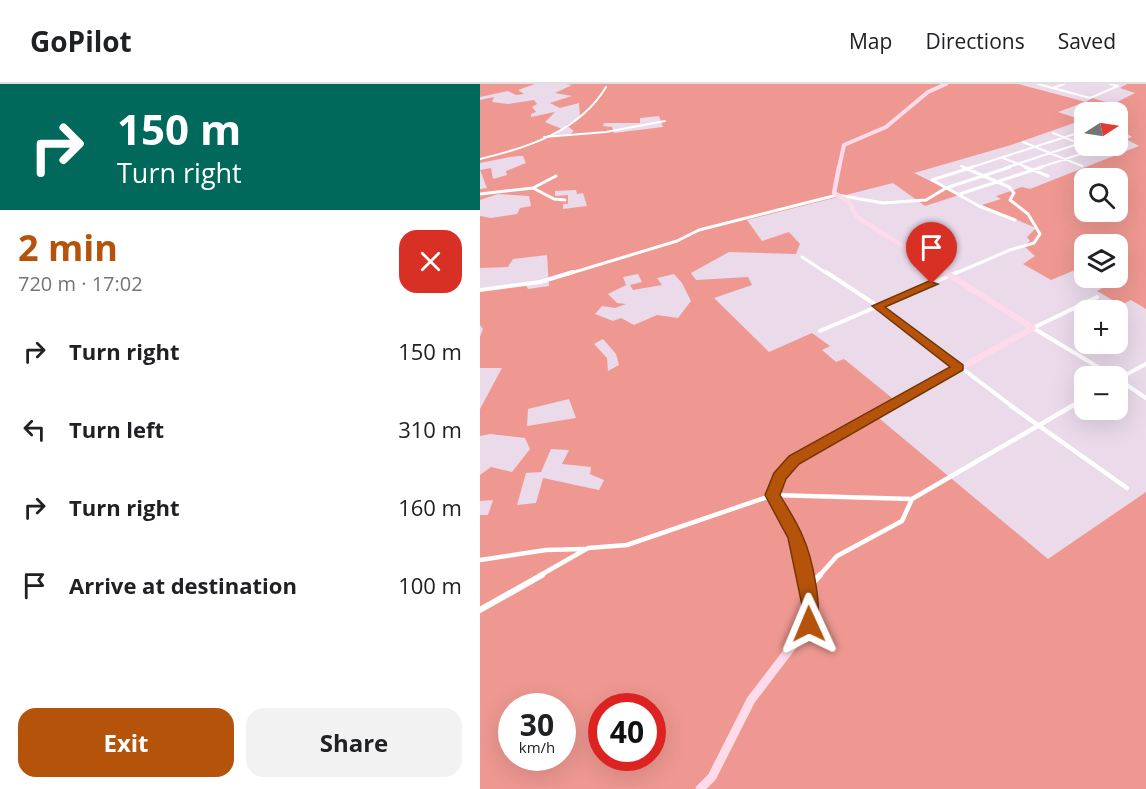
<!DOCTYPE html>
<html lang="en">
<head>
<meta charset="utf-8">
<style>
  :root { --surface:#fff; --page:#f2f2f2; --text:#202124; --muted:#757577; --line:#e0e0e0; --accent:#b45309 }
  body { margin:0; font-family:"Open Sans",sans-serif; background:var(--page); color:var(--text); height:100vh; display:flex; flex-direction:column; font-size:22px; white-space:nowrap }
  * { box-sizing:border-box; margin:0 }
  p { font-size:20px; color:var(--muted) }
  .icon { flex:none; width:33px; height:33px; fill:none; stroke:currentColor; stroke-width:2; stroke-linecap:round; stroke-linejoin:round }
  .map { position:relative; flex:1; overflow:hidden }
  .drawer { display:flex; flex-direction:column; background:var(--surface); width:480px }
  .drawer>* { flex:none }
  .hud { background:#00695c; color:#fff; overflow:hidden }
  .needle { width:39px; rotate:78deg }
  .fabs { position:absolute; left:594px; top:18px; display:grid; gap:12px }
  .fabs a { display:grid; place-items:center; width:54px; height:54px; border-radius:12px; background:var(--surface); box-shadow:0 6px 24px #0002; font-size:30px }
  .speed { position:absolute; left:18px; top:609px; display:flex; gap:12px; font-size:30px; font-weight:700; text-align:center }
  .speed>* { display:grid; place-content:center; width:78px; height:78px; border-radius:50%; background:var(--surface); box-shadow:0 6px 24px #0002; line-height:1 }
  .speed small { font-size:15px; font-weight:400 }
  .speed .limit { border:9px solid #d22; background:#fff; color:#111 }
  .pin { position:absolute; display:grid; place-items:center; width:51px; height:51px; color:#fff; margin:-62px -26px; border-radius:50% 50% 50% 0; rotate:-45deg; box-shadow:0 0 6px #0007 }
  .pin .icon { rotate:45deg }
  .me { position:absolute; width:66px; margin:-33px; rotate:359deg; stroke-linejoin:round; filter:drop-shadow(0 0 4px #0008) }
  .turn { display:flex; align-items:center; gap:21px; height:126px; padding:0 18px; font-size:27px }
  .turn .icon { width:78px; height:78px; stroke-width:2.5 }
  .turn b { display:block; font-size:42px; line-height:51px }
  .round { display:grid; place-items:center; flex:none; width:63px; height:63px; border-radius:18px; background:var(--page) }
  .summary { display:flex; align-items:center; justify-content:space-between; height:102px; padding:0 18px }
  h1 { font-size:36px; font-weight:700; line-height:45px; color:var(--accent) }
  .button { display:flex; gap:12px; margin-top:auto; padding:12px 18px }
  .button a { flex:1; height:69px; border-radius:18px; background:var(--accent); color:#fff; font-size:24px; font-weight:700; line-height:69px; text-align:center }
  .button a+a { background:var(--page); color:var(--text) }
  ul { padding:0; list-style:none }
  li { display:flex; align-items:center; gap:18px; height:78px; padding:0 18px }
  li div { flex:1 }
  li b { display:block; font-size:22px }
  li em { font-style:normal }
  header { display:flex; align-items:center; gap:36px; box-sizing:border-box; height:84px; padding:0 30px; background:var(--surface); border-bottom:2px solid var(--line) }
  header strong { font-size:28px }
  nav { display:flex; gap:33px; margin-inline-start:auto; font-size:21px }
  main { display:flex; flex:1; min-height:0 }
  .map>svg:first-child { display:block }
</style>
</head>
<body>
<header>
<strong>GoPilot</strong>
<nav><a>Map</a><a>Directions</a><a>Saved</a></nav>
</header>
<main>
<section class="drawer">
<div class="hud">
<div class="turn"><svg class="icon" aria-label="right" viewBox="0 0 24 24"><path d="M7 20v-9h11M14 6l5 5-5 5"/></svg><div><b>150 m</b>Turn right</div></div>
</div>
<div class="summary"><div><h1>2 min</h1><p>720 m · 17:02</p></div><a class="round" style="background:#d93025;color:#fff"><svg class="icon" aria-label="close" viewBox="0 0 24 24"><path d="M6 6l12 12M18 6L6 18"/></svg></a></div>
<ul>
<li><svg class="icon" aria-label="right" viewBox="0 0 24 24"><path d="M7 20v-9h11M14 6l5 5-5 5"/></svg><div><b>Turn right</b></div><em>150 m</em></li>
<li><svg class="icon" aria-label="left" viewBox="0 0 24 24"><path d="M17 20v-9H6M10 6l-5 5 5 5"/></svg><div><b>Turn left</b></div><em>310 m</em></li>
<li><svg class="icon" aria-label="right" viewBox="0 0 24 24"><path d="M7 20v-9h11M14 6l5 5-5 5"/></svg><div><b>Turn right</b></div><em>160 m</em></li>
<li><svg class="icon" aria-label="arrive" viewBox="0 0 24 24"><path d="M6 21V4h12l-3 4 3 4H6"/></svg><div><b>Arrive at destination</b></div><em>100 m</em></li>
</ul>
<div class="button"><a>Exit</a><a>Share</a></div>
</section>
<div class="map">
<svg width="666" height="705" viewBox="0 0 666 705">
  <rect width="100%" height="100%" fill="#eadaea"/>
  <path fill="#ee9891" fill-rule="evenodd" d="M0 0H55L38 6 44 10 36 11 28 7 0 13Z
    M86 0H538L606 18 612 14 633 20 655 9 640 4 647 0H666V225L651 216 641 221 617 207 626 202 610 194H638V160H604V190L595 186 571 196 543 180 555 172 544 162 550 157 547 153 556 144 502 121 521 115 516 112 542 103 550 105 659 62 646 55 652 53 638 44V28L600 20 578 28 596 34 594 39 531 61 434 89 479 111 445 122 413 99 267 136 282 157 309 148 320 160 316 170 249 168 211 189 216 196 268 193 272 201 234 214 289 268 332 249 350 262 342 266 356 278 364 275 417 318 395 331 568 475 666 408V705H0V431H8L13 416 0 417V391L11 383 32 388 50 365 45 354 10 350 0 352V325L22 284H0V253L3 245 0 241V205L45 199 48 205 69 202 67 171 33 175 28 183 0 184V132L11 134 37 130 40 124 51 122 49 112 18 110 0 116V105L7 104 0 86 11 84 13 95 27 91 26 87 46 79 43 72C28 72 15 77 0 79V16L14 13 12 18 28 20 54 16 57 20 52 23 56 28 51 30V33L75 28 65 38 82 45 68 52 90 50 94 47 86 41 100 34 99 19 80 24 70 19 92 12 75 9 92 1ZM179 32 183 43 134 49 132 43 123 42 124 39H160V34ZM604 94H638V128H604ZM96 106 97 110 103 109 107 122 83 125V120H88V111L75 112V107ZM158 190 162 198 150 201 153 206 182 201 177 194 194 190 202 199 211 217 198 234 177 231 154 241 141 234 133 237 115 230 122 222 135 224 146 220 137 219 128 210 146 201 143 193ZM123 255 136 270 139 281 128 287 127 274 114 260ZM89 315 96 334 47 342 48 325ZM71 365 89 366 82 380 111 383 110 390 124 396 119 406 63 394 56 419 37 421 46 389 61 388ZM32 622H82V674H32ZM122 622H172V674H122Z"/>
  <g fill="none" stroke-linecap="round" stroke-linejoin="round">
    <path stroke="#fff" stroke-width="2" d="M558 0 610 14 638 2 630 0
      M573 4 584 0
      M609 28 615 25
      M604 31 601 35 604 36
      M573 49 601 60
      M64 53 126 48 185 37
      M638 57 641 56
      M543 58 602 82
      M606 62 621 67
      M523 74 549 84
      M0 75C47 64 100 47 126 3
      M481 82 486 84
      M489 84 604 47
      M525 84 604 58
      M558 84 625 62"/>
    <path stroke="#fff" stroke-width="3" d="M493 83 452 96 499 122 535 136
      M545 83 568 92
      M53 104 74 115 85 116
      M0 110 53 104 76 92
      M480 110 562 83
      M322 173 348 190
      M88 190 197 157 219 146 357 111 403 119 446 116 466 104 530 83
      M474 190 530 166 554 159 560 150 548 130 530 116 534 109 529 103 483 83"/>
    <path stroke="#fff" stroke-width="4" d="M346 188 410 230 533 323
      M0 206 60 198 93 188
      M553 244 633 292
      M553 244 617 213
      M340 247 478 188
      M638 295 666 314
      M638 295 666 280
      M590 323 604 315"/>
    <path stroke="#fff" stroke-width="4.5" d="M531 322 647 404
      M0 476 66 466 104 465
      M59 492 108 464 147 461 293 411 432 415 592 322
      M339 492 357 472 422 437 432 415"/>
    <path stroke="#fff" stroke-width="6" d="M328 504 340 491
      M0 526 62 491"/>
    <path stroke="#fedbea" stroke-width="4" d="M359 84 364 61 406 43 448 8 466 0"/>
    <path stroke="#fedbea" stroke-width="4.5" d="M359 83 354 109 368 117 377 133 467 190"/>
    <path stroke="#fedbea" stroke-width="6" d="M409 323 553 244 465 188"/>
    <path stroke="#fedbea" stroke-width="8" d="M324 492 316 454 293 411 299 393 314 376 412 322"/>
    <path stroke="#fedbea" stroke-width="9" d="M220 705 232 693 271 616 329 540 330 521 324 491"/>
  </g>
  <path fill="#b45309" stroke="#753606" stroke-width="1.5" d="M449 197 458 200 405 223 483 281V286L319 380 306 395 300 411C308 425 317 438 323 453 332 473 344 526 335 546L329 548 322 546 320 540 322 521 308 454 285 411 294 389 309 372 470 283 392 222Z"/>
</svg>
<div class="fabs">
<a><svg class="needle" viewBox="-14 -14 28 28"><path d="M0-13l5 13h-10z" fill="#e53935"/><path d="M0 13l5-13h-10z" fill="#757577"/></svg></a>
<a><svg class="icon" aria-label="search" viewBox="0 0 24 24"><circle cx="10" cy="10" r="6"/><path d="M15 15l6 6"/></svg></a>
<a><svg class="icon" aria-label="layers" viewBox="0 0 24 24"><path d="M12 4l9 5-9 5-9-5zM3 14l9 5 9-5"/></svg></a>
<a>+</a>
<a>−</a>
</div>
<div class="speed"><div>30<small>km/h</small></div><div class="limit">40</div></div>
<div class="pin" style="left:452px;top:200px;background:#d93025"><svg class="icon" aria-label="arrive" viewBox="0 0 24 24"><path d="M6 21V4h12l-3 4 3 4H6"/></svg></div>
<svg class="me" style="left:329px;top:540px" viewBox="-20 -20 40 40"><path d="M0-17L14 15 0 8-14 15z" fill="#b45309" stroke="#fff" stroke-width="4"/></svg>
</div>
</main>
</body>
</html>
